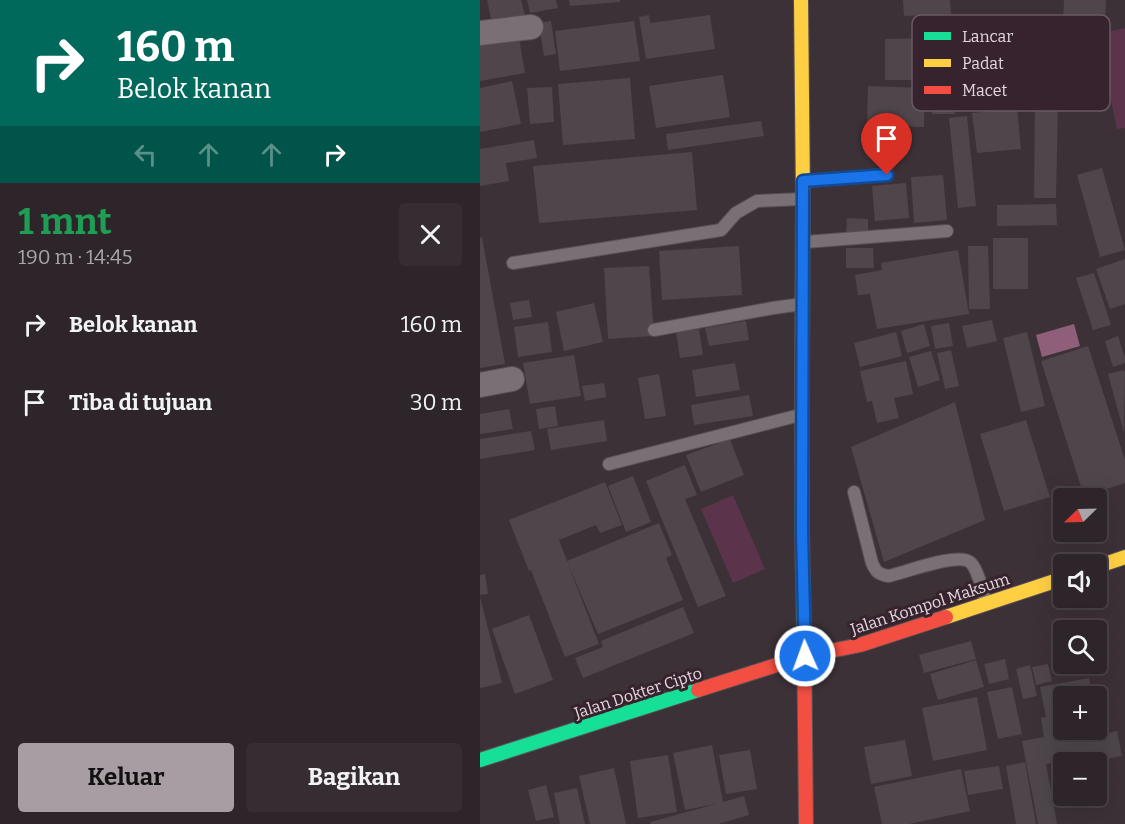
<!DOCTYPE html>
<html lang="id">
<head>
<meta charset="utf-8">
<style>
  :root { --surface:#2d2529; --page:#352d31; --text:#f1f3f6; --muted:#a7a5a8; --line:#484246; --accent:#a99da4 }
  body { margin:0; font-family:Bitter,serif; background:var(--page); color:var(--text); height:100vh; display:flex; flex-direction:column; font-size:22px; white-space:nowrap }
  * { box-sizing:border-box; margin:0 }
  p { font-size:20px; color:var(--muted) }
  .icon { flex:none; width:33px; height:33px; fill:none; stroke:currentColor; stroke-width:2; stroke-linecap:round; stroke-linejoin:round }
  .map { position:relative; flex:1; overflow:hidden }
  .details { display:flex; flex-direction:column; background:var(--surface); width:480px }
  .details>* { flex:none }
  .banner { background:#00695c; color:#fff; overflow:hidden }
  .needle { width:39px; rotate:247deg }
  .controls { position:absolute; left:573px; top:488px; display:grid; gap:12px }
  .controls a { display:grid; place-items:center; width:54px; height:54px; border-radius:6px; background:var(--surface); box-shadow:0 6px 24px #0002,0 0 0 2px var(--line); font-size:30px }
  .pin { position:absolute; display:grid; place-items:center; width:51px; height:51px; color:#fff; margin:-62px -26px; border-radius:50% 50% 50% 0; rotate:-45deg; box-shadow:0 0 6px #0007 }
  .pin .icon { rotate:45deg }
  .me { position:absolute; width:66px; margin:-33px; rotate:358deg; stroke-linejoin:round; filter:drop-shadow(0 0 4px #0008) }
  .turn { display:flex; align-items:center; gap:21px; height:126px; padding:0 18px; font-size:27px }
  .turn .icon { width:78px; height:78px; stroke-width:2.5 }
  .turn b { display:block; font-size:42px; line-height:51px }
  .lanes { display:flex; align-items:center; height:57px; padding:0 18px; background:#0003; justify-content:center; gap:30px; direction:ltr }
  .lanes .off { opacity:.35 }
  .round { display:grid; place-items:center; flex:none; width:63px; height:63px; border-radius:6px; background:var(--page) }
  .summary { display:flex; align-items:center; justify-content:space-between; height:102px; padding:0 18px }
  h1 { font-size:36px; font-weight:700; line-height:45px; color:#1e9e55 }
  .primary-button { display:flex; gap:12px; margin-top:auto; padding:12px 18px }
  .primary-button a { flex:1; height:69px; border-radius:6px; background:var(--accent); color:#111; font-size:24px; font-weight:700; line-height:69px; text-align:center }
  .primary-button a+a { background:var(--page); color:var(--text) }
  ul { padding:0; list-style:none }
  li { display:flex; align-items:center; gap:18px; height:78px; padding:0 18px }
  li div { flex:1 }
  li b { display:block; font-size:22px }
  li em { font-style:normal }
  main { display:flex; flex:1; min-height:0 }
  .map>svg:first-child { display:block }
</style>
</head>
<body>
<main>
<section class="details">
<div class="banner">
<div class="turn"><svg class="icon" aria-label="right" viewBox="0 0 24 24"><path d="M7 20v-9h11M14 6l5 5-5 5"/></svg><div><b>160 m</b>Belok kanan</div></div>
<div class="lanes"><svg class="icon off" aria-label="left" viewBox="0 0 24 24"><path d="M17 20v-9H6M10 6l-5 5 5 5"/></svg><svg class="icon off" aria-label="ahead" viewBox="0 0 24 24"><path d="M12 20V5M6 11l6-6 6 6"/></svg><svg class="icon off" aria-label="ahead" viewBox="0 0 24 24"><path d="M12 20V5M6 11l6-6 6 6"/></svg><svg class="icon" aria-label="right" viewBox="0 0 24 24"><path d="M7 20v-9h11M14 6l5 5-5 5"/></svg></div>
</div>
<div class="summary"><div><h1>1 mnt</h1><p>190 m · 14:45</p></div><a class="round"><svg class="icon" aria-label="close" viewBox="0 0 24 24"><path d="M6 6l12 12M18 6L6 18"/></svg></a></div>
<ul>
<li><svg class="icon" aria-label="right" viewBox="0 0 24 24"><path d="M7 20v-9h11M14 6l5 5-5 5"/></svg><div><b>Belok kanan</b></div><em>160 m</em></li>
<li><svg class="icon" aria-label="arrive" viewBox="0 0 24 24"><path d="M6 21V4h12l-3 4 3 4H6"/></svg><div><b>Tiba di tujuan</b></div><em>30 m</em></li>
</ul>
<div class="primary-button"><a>Keluar</a><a>Bagikan</a></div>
</section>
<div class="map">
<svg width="645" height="824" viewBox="0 0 645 824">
  <rect width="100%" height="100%" fill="#3c3137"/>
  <path fill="#5b344b" d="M645 28V128L637 129 617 34Z
    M253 495 285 569 253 583 221 509Z"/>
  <path fill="#8f5f7a" d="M594 324 600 346 562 357 556 335Z"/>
  <path fill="#4e464b" d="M7 0H41L45 16 12 23Z
    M47 0H76L78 8 50 13Z
    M89 0H140V2L90 6Z
    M423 0H470L471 14 424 16Z
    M584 0H626L625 24 583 22Z
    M169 15 170 23 230 15 235 49 166 59 159 17Z
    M71 21 76 54 64 56 59 23Z
    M154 21 160 61 80 71 75 31Z
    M38 32 45 73 0 81V38Z
    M452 38V80H405V39Z
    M243 75 250 117 176 128 169 86Z
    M150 78 155 139 83 145 78 84Z
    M32 81 41 124 0 132V88Z
    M388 86 445 88 444 127 387 125Z
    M72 87 74 122 50 124 47 88Z
    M475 95V114H452L451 96Z
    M555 102 578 103 576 198H554Z
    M537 108 541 149 497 153 492 113Z
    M487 116 496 206 478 208 469 118Z
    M281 121 284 136 188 150 186 134Z
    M54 140 57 158 26 163 29 181 0 186V149Z
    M212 152 217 210 59 223 53 166Z
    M622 168 645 250 620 257 597 175Z
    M463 175 467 220 434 223 431 177Z
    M426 183 429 218 395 221 392 186Z
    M576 204 577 225 517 226V205Z
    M367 218 388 219V233L366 232Z
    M2 237 25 364 0 368V238Z
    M513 238H548V289H513Z
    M259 246 262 295 182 300 179 251Z
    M488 246H508L510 309H489Z
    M366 248H393L394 268H366Z
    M478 250 489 314 397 329 390 294 378 295 375 275 402 270 401 263Z
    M645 259V304L630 309 616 269Z
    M169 266 174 336 128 339 124 268Z
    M614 273 631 325 613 330 596 278Z
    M49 300 52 317 33 320 30 303Z
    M114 303 123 342 84 351 76 312Z
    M512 320 517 341 487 348 482 326Z
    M266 321 269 340 229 346 225 328Z
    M68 322 72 352 38 357 34 327Z
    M469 323 473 346 455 349 451 326Z
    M444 324 450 346 427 353 421 331Z
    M219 329 223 355 200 358 196 332Z
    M416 332 422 356 380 367 374 343Z
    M547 332 565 406 541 412 523 338Z
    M638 336 645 358V363L633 367 625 341Z
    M608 346 645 460V483L604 496 561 361Z
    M471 350 479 386 465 389 457 353Z
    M451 351 460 380 438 387 429 357Z
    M94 355 101 396 50 404 43 363Z
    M426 361 433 394 414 398 419 418 397 423 392 401 387 402 380 371Z
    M255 363 260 390 216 397 212 370Z
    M644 370 645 373 644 433 628 374Z
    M179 374 186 416 165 419 158 378Z
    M124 383 126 397 105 401 102 386Z
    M269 395 273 416 214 425 211 405Z
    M475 402 505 520 404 562 371 447Z
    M75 406 78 426 59 429 56 409Z
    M29 409 33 429 0 434V414Z
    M124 420 127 441 71 450 67 429Z
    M546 420 570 497 524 511 500 434Z
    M51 431 55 450 0 459V439Z
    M250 439 264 475 221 492 206 455Z
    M205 465 217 495 205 499 246 596 218 607 166 481Z
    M153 476 171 522 146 532 128 486Z
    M125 482 142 525 120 533 116 525 79 540 87 561 179 523 192 555 186 558 203 600 118 634 88 564 119 644 85 657 51 570 49 571 29 520Z
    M5 574 8 594 0 595V575Z
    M0 597 22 683 0 688Z
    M203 607 214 633 103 678 95 658 123 647 121 641Z
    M49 615 73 680 35 694 12 629Z
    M491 641 496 659 444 673 439 655Z
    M525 659 529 679 509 684 504 664Z
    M496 660 504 687 458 700 450 674Z
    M568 664 572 681 556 685 552 667Z
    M550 665 557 696 543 699 536 669Z
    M609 678 612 696H584V729H618L619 735 637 731 642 756 621 760 620 754 566 764 577 824H558L542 741 564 737 561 718 566 717 560 687Z
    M532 687 542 734 518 739 507 692Z
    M497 697 507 750 453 761 442 708Z
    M425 740 432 776 391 784 384 747Z
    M232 745 243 802 264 796 269 815 238 824H171L170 822 236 804 205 810 193 753Z
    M270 750 277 789 246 794 239 755Z
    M188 755 197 812 158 818 150 761Z
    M545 762 556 824H536L526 766Z
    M519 766 523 789 488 795 484 771Z
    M134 768 146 824H110L99 776Z
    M481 769 490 811 429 824H402L394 787Z
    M66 785 74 817 56 821 48 790Z
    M97 788 105 824H80L74 793Z"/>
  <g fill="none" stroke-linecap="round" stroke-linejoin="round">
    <defs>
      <path id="lane" d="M325 181 407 175
        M325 242 467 231
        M33 263 241 230 256 213 277 201 322 199
        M174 330 293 308 322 304
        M129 464 320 415
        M374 492 392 563C396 572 398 574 408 576 424 573 480 551 491 563 498 570 503 592 506 603"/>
      <path id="street" d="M0 33 51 27
        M0 385 32 379"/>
      <path id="fast" d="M322 381V532L324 628
        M0 760 218 690"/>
      <path id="slow" d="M321 0 323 199 322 381
        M616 567 645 557
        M466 617 584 578"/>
      <path id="jam" d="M324 628 326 824
        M218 690 325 656 380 645 466 617"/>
    </defs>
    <use href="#lane" stroke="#595054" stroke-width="14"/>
    <use href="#street" stroke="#595054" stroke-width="26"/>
    <use href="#fast" stroke="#595054" stroke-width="16"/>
    <use href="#slow" stroke="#595054" stroke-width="16"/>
    <use href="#jam" stroke="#595054" stroke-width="16"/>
    <use href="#lane" stroke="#787074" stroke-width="12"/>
    <use href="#street" stroke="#787074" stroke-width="24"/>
    <use href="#fast" stroke="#16e098" stroke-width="14"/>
    <use href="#slow" stroke="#ffcf43" stroke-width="14"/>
    <use href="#jam" stroke="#f24e42" stroke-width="14"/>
  </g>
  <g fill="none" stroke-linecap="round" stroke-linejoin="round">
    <defs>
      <path id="route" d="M325 656 322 532 323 181 407 175"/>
    </defs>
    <use href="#route" stroke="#114b97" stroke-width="15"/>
    <use href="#route" stroke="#1a73e8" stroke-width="10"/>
  </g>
  <g text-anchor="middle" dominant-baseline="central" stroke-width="6" stroke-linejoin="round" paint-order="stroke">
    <g font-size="16" fill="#e4d7de" stroke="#36232e">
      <text transform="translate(450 604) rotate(-18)">Jalan Kompol Maksum</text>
      <text transform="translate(158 693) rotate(-18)">Jalan Dokter Cipto</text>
    </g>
  </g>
  <rect x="432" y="15" width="198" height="96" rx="9" fill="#36232e" stroke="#6a5963" stroke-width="1.5"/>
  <rect x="444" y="32" width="27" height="8" fill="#16e098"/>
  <rect x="444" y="59" width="27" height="8" fill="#ffcf43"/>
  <rect x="444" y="86" width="27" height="8" fill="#f24e42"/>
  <g font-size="16" fill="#e4d7de">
    <text x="482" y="42">Lancar</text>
    <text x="482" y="69">Padat</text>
    <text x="482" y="96">Macet</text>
  </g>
</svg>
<div class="controls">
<a><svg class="needle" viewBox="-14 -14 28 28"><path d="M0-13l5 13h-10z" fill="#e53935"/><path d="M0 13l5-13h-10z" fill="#a7a5a8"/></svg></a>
<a><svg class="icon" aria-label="sound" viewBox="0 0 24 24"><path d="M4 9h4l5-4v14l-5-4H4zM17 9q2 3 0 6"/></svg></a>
<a><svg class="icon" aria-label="search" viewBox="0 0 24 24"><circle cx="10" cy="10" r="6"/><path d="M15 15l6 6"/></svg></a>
<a>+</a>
<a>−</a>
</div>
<div class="pin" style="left:407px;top:175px;background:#d93025"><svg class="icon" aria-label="arrive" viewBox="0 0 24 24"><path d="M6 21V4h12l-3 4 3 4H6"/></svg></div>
<svg class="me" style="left:325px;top:656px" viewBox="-20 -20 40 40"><circle r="17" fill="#1a73e8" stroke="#fff" stroke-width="3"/><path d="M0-11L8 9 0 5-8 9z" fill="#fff"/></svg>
</div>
</main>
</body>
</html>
